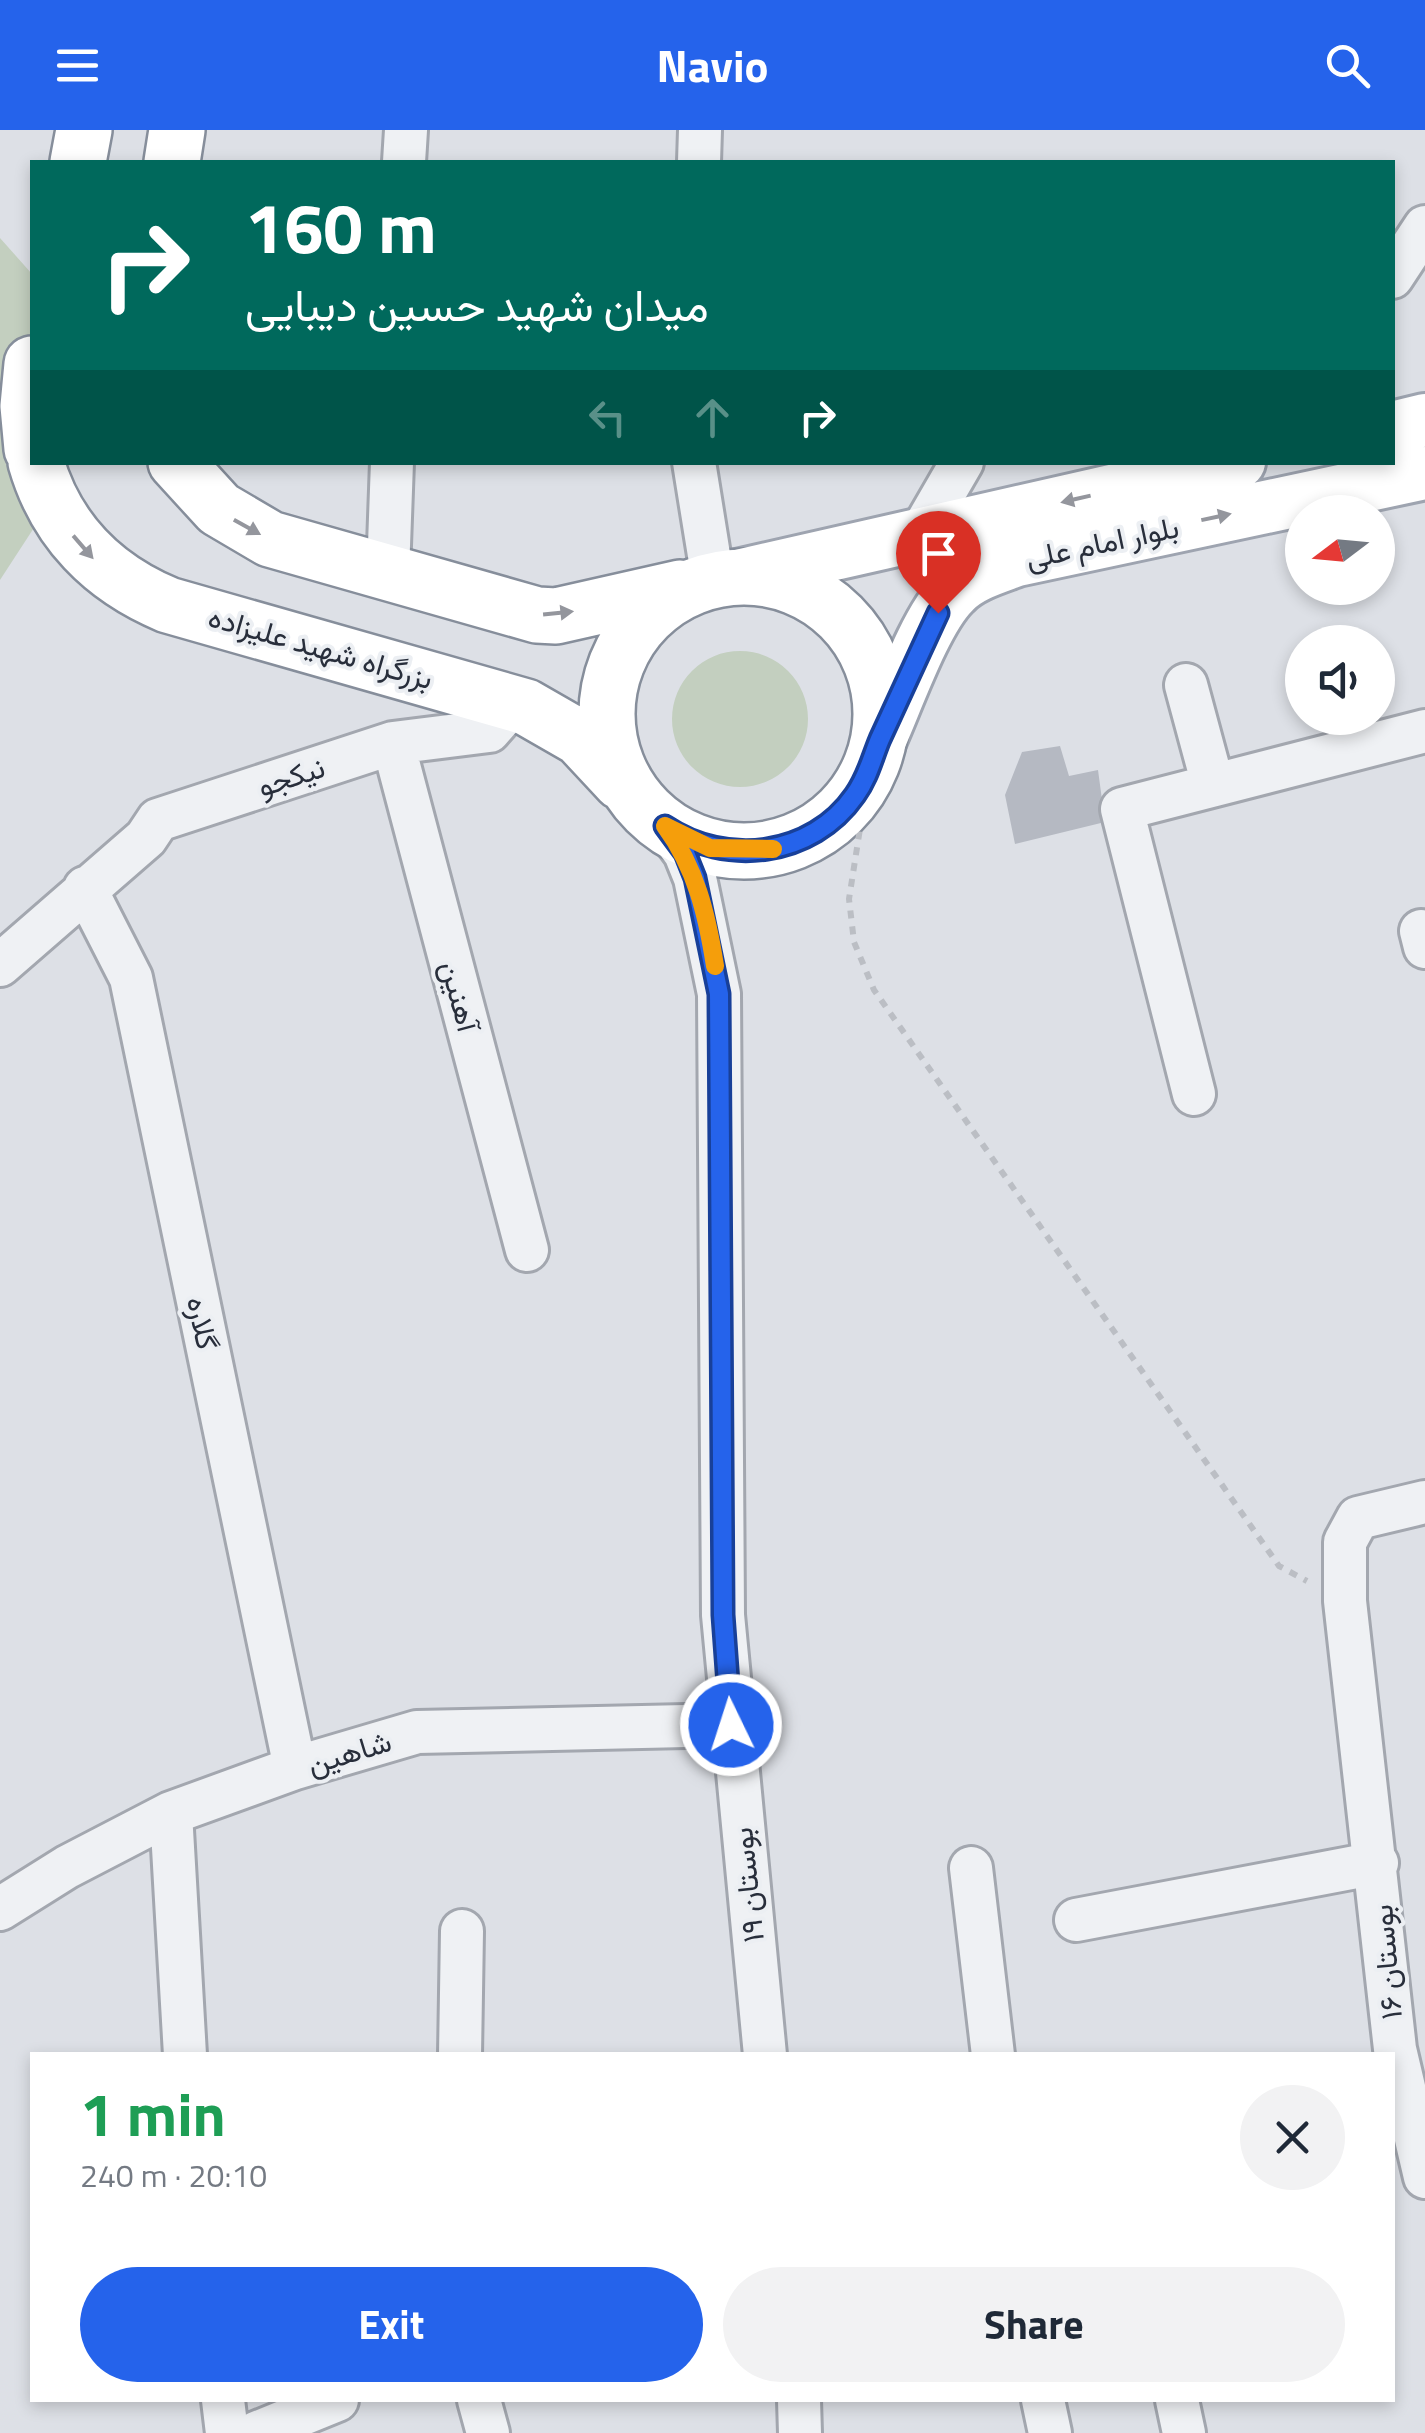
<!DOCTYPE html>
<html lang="en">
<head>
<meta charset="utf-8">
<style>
  :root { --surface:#fff; --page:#f2f2f3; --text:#1f2937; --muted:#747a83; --accent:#2563eb }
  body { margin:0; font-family:"Titillium Web",Vazirmatn,sans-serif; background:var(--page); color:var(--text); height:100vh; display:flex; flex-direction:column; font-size:38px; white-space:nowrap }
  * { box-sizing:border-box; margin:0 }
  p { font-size:32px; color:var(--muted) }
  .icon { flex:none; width:55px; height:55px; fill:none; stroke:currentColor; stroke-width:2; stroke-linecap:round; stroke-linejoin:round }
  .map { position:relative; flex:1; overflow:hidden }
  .details { position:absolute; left:30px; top:1922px; width:1365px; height:350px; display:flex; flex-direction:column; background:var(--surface); border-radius:0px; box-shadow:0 5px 15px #0003 }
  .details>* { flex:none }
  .hud { position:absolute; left:30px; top:30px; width:1365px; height:305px; border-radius:0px; box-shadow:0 5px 15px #0003; background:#00695c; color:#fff; overflow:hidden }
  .needle { width:65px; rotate:254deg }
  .controls { position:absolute; left:1285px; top:365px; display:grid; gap:20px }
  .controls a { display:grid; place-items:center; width:110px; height:110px; border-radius:50%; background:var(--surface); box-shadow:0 5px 15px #0003; font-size:50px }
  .pin { position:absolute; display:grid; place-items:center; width:85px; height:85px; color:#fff; margin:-102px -42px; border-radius:50% 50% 50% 0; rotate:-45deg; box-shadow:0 0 10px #0007 }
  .pin .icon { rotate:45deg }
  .me { position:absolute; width:110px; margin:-55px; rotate:356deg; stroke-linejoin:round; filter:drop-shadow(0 0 8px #0008) }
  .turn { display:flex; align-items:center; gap:35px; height:210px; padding:0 50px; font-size:45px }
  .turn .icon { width:130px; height:130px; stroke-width:2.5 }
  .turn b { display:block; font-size:70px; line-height:85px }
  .lanes { display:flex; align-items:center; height:95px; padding:0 50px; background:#0003; justify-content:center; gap:50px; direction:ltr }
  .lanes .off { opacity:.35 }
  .round { display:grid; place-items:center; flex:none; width:105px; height:105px; border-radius:52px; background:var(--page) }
  .summary { display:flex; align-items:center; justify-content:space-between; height:170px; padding:0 50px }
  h1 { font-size:60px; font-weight:700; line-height:75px; color:#1e9e55 }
  .primary-button { display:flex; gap:20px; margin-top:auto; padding:20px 50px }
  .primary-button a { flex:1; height:115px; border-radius:60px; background:var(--accent); color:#fff; font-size:40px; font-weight:700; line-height:115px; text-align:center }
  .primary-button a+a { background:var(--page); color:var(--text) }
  header { display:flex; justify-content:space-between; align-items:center; height:130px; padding:0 50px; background:var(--accent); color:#fff; font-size:45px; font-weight:700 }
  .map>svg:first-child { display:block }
</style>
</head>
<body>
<header><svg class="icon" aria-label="menu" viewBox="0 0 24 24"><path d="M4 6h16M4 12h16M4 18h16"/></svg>Navio<svg class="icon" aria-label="search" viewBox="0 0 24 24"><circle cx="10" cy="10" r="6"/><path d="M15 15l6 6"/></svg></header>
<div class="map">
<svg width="1425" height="2303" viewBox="0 0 1425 2303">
  <rect width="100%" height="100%" fill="#dde0e6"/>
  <path fill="#c3cfbf" d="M0 108 32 144V332L56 364 0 450Z
    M672 589a68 68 0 1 1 136 0a68 68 0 1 1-136 0Z"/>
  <path fill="#b5b9c2" d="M1060 616 1069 646 1098 640 1105 692 1015 714 1005 665 1022 622Z"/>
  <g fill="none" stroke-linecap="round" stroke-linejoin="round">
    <defs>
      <path id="minor" d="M404 32 406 0
        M699 32 700 0
        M1392 147 1425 97
        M694 332 713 450
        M918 408 962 332
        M388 443 392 332
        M1186 555 1213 655
        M393 613 527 1120
        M665 696 685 723 695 748 719 864 723 1485 765 1925
        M85 758 131 848 295 1638
        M1421 801 1425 817
        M0 835 146 708 158 690 393 613 489 601 504 584 508 570
        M1194 964 1122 679 1425 601
        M1425 1372 1358 1388 1345 1412V1471L1395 1919 1425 2047
        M171 1683 185 1925
        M971 1738 993 1925
        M0 1779 67 1737 171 1683 295 1638 417 1602 731 1595
        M1076 1790 1377 1733
        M460 1925 462 1801
        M223 2270 227 2303
        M479 2270 488 2303
        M799 2270 800 2303
        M1043 2270 1050 2303
        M1177 2270 1184 2303
        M256 2303 337 2270"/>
      <path id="major" d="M1392 298 1425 290
        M733 447 1239 332
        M877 616C896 575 924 491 954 462 970 445 996 438 1017 430L1425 343"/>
      <path id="highway" d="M78 32 84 0
        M172 32 177 0
        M32 234 28 276 32 319
        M36 332C56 401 103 448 168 475L526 577 580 608 621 652
        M176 332 219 379 270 409 537 485 556 486 680 458
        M607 584a137 137 0 1 1 274 0a137 137 0 1 1-274 0Z"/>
    </defs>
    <use href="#minor" stroke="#a3a7af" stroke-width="48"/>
    <use href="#major" stroke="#9ea4b0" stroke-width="58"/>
    <use href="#highway" stroke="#868e9b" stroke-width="60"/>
    <path stroke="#bbbec4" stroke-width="6" stroke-dasharray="8 8" stroke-linecap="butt" d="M867 654 849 769 854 812 874 860 1279 1436 1307 1451"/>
    <use href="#minor" stroke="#eff1f4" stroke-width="42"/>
    <use href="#major" stroke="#fff" stroke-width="52"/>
    <use href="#highway" stroke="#fff" stroke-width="55"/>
  </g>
  <defs><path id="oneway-solid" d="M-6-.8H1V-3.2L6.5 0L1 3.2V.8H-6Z" transform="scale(2.5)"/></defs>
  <g fill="#94969d">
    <use href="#oneway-solid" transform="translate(1076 369) rotate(167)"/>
    <use href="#oneway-solid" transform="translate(1216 387) rotate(-12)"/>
    <use href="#oneway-solid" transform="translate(247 397) rotate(29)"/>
    <use href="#oneway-solid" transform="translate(83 417) rotate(49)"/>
    <use href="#oneway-solid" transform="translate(558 483) rotate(-6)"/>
  </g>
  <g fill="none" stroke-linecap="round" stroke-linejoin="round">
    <defs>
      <path id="route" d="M731 1595 723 1485 719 864 695 748 685 723 665 696C726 737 812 727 855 665 868 647 872 628 880 609 899 567 919 525 938 483"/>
    </defs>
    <use href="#route" stroke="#184099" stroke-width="25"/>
    <use href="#route" stroke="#2563eb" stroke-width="18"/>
    <path stroke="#f59e0b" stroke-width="18" d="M715 836C707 785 696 738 665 696L710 718 773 719"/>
  </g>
  <g text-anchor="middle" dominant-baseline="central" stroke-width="8" stroke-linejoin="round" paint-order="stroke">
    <g font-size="30" fill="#282e3b" stroke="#eceff3">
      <text transform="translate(1102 412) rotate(-12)">بلوار امام علی</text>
      <text transform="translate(321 517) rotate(16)">بزرگراه شهید علیزاده</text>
      <text transform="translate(291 646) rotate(-18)">نیکجو</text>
      <text transform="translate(460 866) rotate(75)">آهنین</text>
      <text transform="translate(203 1193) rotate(78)">گلاره</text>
      <text transform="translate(349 1622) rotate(-17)">شاهین</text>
      <text transform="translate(747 1755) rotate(-96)">بوستان ۱۹</text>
      <text transform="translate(1386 1832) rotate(-95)">بوستان ۱۶</text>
    </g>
  </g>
</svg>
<div class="controls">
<a><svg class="needle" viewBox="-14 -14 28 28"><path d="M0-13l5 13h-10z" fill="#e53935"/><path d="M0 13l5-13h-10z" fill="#747a83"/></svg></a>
<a><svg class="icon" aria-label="sound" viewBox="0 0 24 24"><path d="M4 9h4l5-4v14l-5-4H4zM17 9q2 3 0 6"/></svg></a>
</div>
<div class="pin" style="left:938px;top:483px;background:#d93025"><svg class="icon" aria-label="arrive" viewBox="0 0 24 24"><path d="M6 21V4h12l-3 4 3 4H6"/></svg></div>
<svg class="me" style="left:731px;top:1595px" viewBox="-20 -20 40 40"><circle r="17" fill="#2563eb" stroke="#fff" stroke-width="3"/><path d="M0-11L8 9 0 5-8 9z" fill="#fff"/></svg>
<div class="hud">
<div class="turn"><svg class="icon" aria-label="right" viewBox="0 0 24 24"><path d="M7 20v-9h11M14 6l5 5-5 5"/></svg><div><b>160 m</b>میدان شهید حسین دیبایی</div></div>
<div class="lanes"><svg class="icon off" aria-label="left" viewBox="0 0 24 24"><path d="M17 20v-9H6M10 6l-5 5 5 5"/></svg><svg class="icon off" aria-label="ahead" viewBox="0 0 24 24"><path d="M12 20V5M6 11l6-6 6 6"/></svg><svg class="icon" aria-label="right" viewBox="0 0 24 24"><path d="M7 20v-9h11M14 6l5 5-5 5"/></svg></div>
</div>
<section class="details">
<div class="summary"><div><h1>1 min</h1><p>240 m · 20:10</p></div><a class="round"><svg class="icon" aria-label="close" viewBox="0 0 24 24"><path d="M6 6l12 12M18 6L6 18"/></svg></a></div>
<div class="primary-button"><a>Exit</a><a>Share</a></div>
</section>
</div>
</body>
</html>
